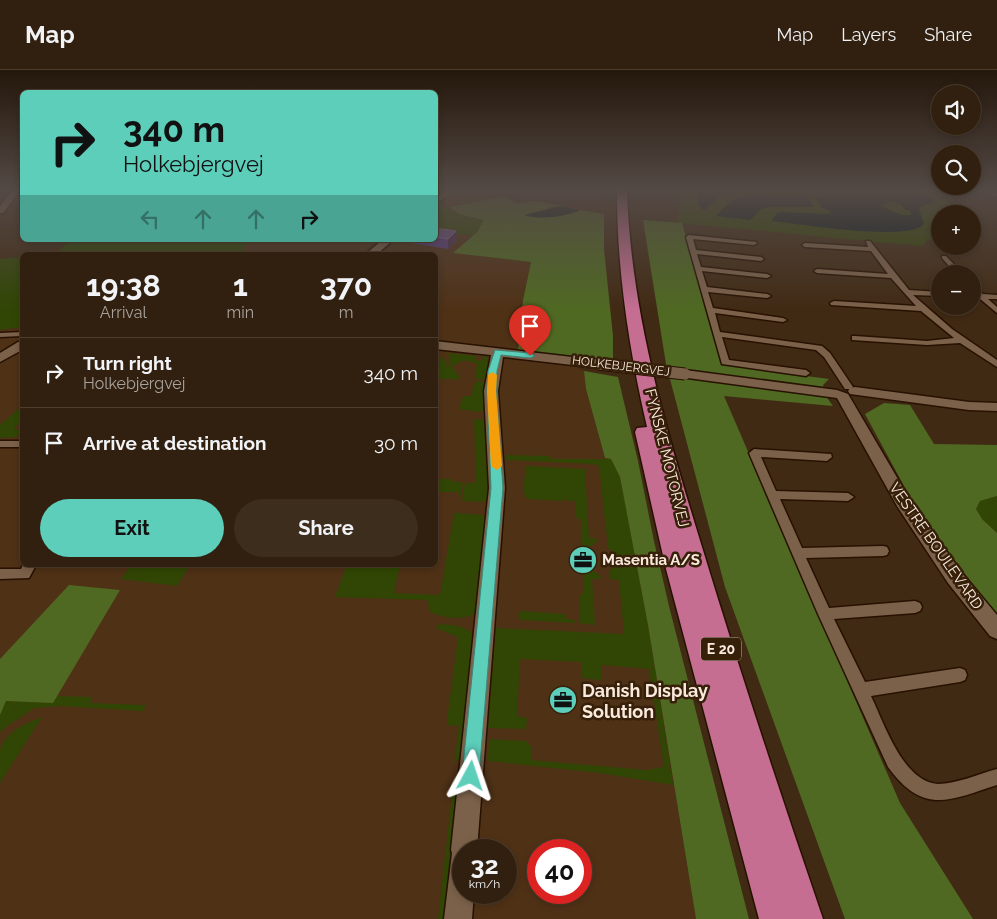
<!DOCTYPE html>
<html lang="en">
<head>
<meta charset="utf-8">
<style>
  :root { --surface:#31200f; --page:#3d2d1d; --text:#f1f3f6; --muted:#a8a39e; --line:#4c3e2f; --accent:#5cceba }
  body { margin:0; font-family:Raleway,sans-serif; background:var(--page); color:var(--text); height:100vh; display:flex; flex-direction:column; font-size:19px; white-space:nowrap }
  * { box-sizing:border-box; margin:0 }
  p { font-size:16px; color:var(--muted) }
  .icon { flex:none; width:28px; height:28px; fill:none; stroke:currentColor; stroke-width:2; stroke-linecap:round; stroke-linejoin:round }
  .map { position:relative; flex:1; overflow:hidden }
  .details { position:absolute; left:20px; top:182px; width:418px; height:315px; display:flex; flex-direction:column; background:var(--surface); border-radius:8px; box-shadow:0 2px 8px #0003,0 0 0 1px var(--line) }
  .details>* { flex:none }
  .hud { position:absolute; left:20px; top:20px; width:418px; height:152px; border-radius:8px; box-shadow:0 2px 8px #0003,0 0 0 1px var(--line); background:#5cceba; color:#111; overflow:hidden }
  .tools { position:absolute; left:931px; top:15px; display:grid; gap:10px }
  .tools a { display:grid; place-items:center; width:50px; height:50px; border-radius:50%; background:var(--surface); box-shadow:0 2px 8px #0003,0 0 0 1px var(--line); font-size:25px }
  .speed { position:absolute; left:452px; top:769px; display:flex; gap:10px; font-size:25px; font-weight:700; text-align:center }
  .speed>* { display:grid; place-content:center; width:65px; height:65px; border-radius:50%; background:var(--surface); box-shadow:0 2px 8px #0003,0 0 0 1px var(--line); line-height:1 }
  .speed small { font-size:12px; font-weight:400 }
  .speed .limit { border:8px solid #d22; background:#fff; color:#111 }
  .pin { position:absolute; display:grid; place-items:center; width:42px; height:42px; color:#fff; margin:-51px -21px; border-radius:50% 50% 50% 0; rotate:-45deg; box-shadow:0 0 5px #0007 }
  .pin .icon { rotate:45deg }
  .me { position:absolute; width:55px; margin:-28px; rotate:5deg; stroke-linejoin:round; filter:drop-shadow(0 0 4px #0008) }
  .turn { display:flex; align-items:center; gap:18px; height:105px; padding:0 20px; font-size:22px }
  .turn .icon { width:65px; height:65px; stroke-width:2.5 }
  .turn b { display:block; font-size:35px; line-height:42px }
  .lanes { display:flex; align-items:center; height:48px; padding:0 20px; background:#0003; justify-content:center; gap:25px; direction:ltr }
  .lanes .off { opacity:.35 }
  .eta { display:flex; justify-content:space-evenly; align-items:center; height:85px; text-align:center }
  .eta b { font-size:30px; font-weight:700; line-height:35px }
  .cta { display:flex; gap:10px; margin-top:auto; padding:10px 20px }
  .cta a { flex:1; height:58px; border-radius:30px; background:var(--accent); color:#111; font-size:20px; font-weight:700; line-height:58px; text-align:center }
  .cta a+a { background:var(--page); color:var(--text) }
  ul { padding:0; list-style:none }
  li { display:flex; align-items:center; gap:15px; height:70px; padding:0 20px; border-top:1px solid var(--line) }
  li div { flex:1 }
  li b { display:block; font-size:19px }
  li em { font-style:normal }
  header { display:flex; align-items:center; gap:30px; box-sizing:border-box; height:70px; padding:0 25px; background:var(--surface); border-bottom:1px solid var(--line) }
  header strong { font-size:24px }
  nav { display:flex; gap:28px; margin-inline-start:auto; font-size:18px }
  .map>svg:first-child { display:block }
</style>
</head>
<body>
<header>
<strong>Map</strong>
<nav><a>Map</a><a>Layers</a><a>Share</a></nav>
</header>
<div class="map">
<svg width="997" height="849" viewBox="0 0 997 849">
  <rect width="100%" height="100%" fill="#412a14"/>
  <path fill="#4f3116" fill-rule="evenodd" d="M457 121H602L600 130 507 125 449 137 440 135Z
    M435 160 471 166 454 183 531 192 523 230 517 283 573 295 584 301 586 319 605 388 611 389 620 406 648 555 696 849H0V260L22 257V495H435V185H379L397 170H435ZM464 780H506V822H464ZM539 780H581V822H539Z
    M247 170H378L360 185H242Z"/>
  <path fill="#314604" d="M680 121H932L953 127 942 144H940V166L928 170 922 176 678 153Z
    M440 135 459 144 484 150 483 153 473 166 435 160V139Z
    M70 170H247L242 185H55Z
    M22 187V257L0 260V189Z
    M445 283 477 286 475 290 480 291 484 289 480 286 488 287 486 310 475 309 477 294C469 290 459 289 453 297L449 292 450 286Z
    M435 286 442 287 447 293 446 297 449 294 460 307 459 309H435L441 289 435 288Z
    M475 311 486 312 485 340 479 342 459 339 463 326H471Z
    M22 336V351L14 358 21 361 16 367 0 368V355Z
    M476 349 487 350 491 413 489 428 483 432 462 431 465 413H476L474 350Z
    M506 385 549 386 552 389H611L620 407 648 555 673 715 600 703 488 691 489 669 526 671 531 676V690L646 700 664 697 649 599 602 595 601 610 582 608 581 592 520 589 517 646 527 648 526 659 488 658 496 558 624 564 619 510 610 509 609 501 617 494 616 484 608 478 599 396 593 394 506 390Z
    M526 396 585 399 589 468 598 469 597 471 586 480 582 479 581 450 576 447 575 431H567L565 427 563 431 527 429 523 422Z
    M435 409H451L452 411 463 413 460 430 458 422H435Z
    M997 426V463L982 449 976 439 980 431Z
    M454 443 484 445 487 449 478 542C465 551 442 549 429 541L428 530 335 527 347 495H400L394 523 440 525Z
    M131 495H190L177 516 121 509Z
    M583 496H587L600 506 601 509H592L595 555 579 553V526L584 522Z
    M522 541 565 544V548L576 551V553L520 550 518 544Z
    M439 554C452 555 465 555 474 565L462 686 454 693 459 656 447 655V651L458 567 436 558Z
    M57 626 92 627 90 633 146 635 143 641 60 636 34 638 3 659 0 663V645L5 631 53 633Z
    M42 647 0 713C0 703 0 691 0 681 3 663 27 652 42 647Z
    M453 716 459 725 448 849H438Z"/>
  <path fill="#4f6922" d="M504 126 517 133 534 131 564 136 550 137 531 147H554L578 141 579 140 604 144V179L613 266V288L600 289 518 280 523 230 531 192 453 183 477 162 484 150 459 144 449 137Z
    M643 150 682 153 722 295 829 309 823 315 825 325 833 336 724 326 900 733 973 849H845L725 517 666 294Z
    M584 301 618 307 638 391 654 471 669 536 749 849H696L648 555 620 407 611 389 605 388 586 319Z
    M884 333 910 335 934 374 997 375V426L980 431 976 439 982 449 997 463V547L917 440 865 344Z
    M69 515 120 520 53 633 6 631 0 645V589Z"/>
  <path fill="#091b1f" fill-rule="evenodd" d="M698 121H743L720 127 704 140 698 135Z
    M781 121H913L936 130C932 135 923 133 919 139L924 154C910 172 799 154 773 151L772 150 777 143 782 142 827 144 832 142 822 138 815 127H828L807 122ZM891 131 902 135 904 139 911 142V145H901L881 136Z
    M749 125 807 126 814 137H768L761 139 750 150 716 146 730 131Z
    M561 136 579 140V141C561 147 542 150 524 145Z"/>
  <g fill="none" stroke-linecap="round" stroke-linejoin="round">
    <defs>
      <path id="street" d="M689 165 756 172 757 173 754 175 693 169 696 180 761 187 764 189 761 191 697 184 701 197 767 204 771 206 767 208 702 201 707 217 767 224 771 226 767 228 708 222 713 238 783 248 787 250 783 252 715 243 720 262 822 276 830 283 853 317 851 319H845L824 287 816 280 722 267 729 290 806 300 810 303 806 306 722 294 686 167Z
        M866 171H870L909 220 940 222V226L913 225 952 259 997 290V297L960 273 927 275 852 270V266H855L927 271 954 268 921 241 831 235 830 233 834 231 916 236 891 208 817 203 814 201 817 199 888 204 871 181 805 177 802 175 805 173 868 177Z
        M942 186H946L963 204H956L942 188Z
        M972 216 983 224 997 225V229H988L997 237V243L979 228H974Z
        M22 262V266L0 267V263Z
        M0 371H22V377H0Z
        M754 379 831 384 832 387 827 391 761 387 776 421 848 423 854 427 848 431 780 429 802 478 883 476 887 477 889 481 887 485 883 486 806 488 829 538 915 531 920 533 922 537 920 541 915 543 834 549 865 612 960 598 965 600 967 605 965 610 960 612 871 626C884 653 903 712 938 714 957 714 978 704 997 699V715C948 731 923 745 888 697L818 544 749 383Z
        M23 495H36L29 508 0 509V499H21Z"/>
      <path id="secondary" d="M12 121H20L3 143H0V136Z
        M444 121H453L435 135V129Z
        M984 121 997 122V127L985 123Z
        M382 170H393L376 185H365Z
        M435 271 598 290 604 294 598 298 503 287 498 321 505 418 477 780H464V822H474L472 849H444L452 783 451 780 489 418 484 321 491 285 435 279Z
        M18 272H22V280L0 292V283Z
        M685 300 837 320 848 324 909 428 962 503 997 545V569L990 566 948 513 897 436 837 328 680 307 679 304Z
        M855 317 969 332 997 333V341L969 340 850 324 848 321 850 318Z"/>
      <path id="highway" d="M617 121H627C631 244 666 360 702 477 740 602 781 726 823 849H759L666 499 635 362 637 358 647 357C629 279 617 202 617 121Z"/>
    </defs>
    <use href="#street" stroke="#271100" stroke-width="3"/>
    <use href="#secondary" stroke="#271100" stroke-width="3"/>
    <use href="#highway" stroke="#271100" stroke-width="3"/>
    <use href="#street" fill="#7c614a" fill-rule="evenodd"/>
    <use href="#secondary" fill="#7c614a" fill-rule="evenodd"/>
    <use href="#highway" fill="#c56e92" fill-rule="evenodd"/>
    <defs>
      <path id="secondary-bridge" d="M598 294 685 304"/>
    </defs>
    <use href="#secondary-bridge" stroke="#271100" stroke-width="13" stroke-linecap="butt"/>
    <use href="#secondary-bridge" stroke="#7c614a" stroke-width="11"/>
  </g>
  <path fill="#593b83" d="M435 158 457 170 448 179 411 173V170H435Z"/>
  <path fill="#482c52" d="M456 161 457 170 448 179V169Z"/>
  <path fill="#6a4e8c" stroke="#816699" d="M435 158 456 161 448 169 435 167Z"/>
  <linearGradient id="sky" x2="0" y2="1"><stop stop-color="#24170b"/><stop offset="0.5" stop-color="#544a45"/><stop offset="1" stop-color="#544a45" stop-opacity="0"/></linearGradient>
  <rect width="997" height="240" fill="url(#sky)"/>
  <path fill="#5cceba" stroke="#3c8679" d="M495 280 530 283 535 286 530 288 501 285 497 301 496 321 503 418 479 706 477 712 471 714 465 712 462 706 491 418 487 321 488 301Z"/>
  <path fill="#f59e0b" d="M492 302 497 305 496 321 502 396 497 400 491 396 487 321 488 305Z"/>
  <defs>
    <symbol id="office-disc" viewBox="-11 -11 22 22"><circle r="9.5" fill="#5cceba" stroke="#37200a"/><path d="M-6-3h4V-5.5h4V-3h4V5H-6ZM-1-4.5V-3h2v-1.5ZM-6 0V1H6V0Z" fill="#111"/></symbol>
  </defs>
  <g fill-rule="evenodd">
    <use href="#office-disc" x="567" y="474" width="32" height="32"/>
    <use href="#office-disc" x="547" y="614" width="32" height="32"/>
  </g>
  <g text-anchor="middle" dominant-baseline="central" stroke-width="5" stroke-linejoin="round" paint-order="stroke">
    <g font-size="12" fill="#faeadd" stroke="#37200a">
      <text transform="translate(621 296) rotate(7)">HOLKEBJERGVEJ</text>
    </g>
    <rect fill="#37200a" stroke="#c0ad9e" stroke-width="1" x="701" y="567.5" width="40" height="23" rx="4"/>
    <g font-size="14" font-weight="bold" fill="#faeadd">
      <text x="721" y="579">E 20</text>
    </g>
    <g font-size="15" fill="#faeadd" stroke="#37200a">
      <text transform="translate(667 388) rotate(76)">FYNSKE MOTORVEJ</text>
      <text transform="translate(936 476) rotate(55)">VESTRE BOULEVARD</text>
    </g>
    <g font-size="15" font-weight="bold" fill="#faeadd" stroke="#37200a" text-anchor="start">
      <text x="602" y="490">Masentia A/S</text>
    </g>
    <g font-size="18" font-weight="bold" fill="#faeadd" stroke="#37200a" text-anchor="start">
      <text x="582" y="620">Danish Display<tspan x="582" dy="21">Solution</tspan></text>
    </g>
  </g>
</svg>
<div class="tools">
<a><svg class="icon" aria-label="sound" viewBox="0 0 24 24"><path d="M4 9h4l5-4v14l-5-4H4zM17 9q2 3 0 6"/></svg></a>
<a><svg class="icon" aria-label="search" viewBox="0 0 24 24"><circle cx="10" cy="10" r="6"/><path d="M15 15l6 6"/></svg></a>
<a>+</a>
<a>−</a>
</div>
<div class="speed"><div>32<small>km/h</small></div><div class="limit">40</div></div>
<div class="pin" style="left:530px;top:286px;background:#d93025"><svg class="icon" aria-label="arrive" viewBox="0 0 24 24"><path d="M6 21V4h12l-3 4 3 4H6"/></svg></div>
<svg class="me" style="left:471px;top:706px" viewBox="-20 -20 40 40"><path d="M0-17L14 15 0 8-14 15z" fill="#5cceba" stroke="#fff" stroke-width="4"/></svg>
<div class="hud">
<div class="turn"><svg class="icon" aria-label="right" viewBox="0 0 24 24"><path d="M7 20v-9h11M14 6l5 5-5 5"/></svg><div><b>340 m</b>Holkebjergvej</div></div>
<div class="lanes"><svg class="icon off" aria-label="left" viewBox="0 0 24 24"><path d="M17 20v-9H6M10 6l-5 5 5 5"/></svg><svg class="icon off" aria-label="ahead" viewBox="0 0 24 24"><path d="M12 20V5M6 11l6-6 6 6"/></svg><svg class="icon off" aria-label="ahead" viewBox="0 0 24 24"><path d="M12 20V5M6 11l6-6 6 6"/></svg><svg class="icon" aria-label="right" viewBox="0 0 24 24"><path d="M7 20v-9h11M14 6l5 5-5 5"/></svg></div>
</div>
<section class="details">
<div class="eta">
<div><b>19:38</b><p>Arrival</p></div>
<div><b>1</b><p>min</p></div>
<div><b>370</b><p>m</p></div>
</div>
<ul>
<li><svg class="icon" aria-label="right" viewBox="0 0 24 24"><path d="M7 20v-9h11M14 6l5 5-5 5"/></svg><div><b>Turn right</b><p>Holkebjergvej</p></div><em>340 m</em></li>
<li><svg class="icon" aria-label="arrive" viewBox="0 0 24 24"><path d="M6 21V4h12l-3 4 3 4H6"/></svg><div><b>Arrive at destination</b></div><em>30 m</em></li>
</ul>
<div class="cta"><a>Exit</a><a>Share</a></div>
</section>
</div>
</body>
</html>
